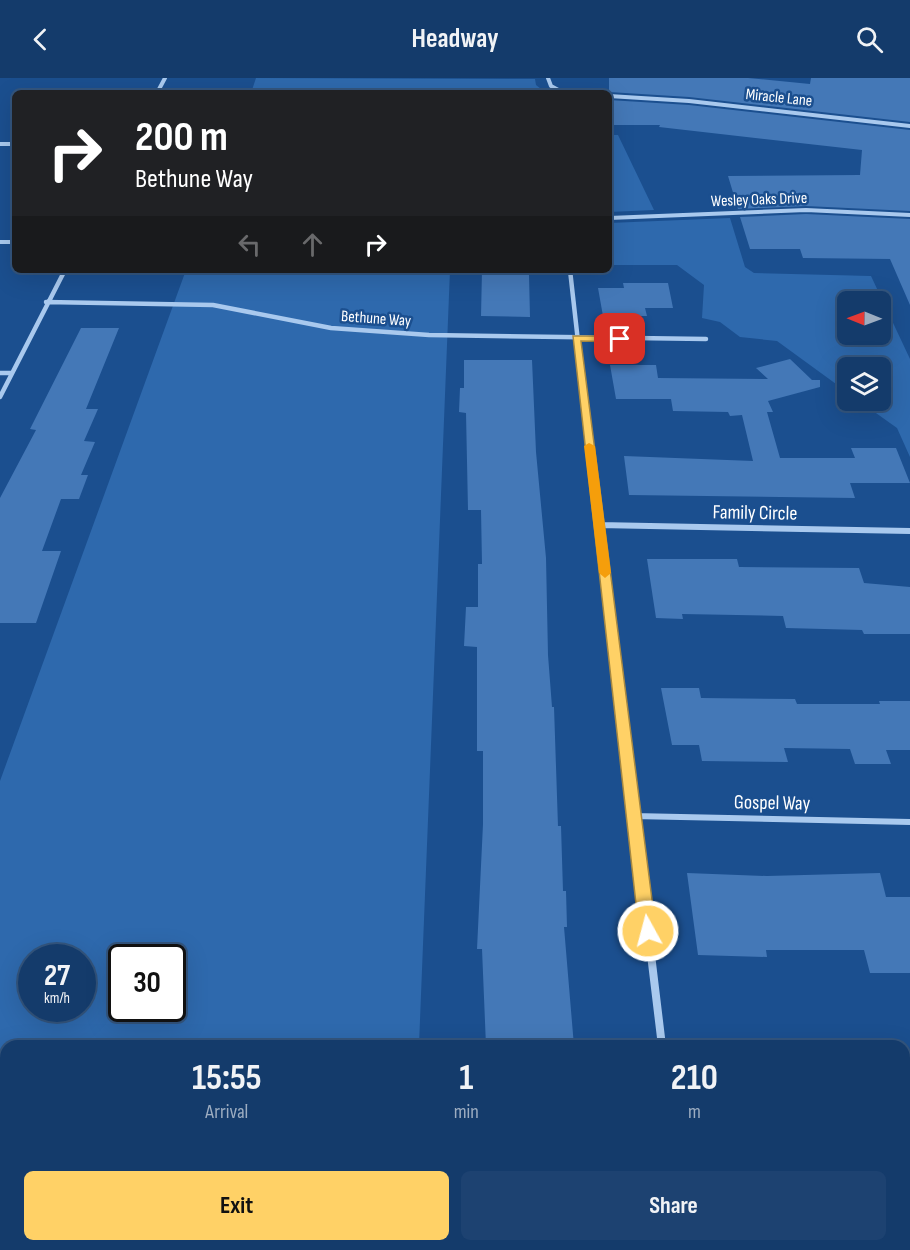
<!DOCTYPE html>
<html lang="en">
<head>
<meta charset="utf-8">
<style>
  :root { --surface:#143b6b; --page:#1d4271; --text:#f1f3f6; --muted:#9dadc1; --line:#33557e; --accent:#ffd166 }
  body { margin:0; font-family:"Sofia Sans Condensed",sans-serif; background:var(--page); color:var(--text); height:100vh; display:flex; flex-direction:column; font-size:22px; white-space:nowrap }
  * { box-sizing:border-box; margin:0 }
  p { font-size:20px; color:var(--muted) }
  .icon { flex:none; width:33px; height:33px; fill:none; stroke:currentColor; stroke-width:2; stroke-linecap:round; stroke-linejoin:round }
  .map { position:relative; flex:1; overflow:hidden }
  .drawer { position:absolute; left:0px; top:962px; width:910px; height:212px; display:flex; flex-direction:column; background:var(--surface); border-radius:18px 18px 0 0; box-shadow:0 6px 24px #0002,0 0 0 2px var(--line) }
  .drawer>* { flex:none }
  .hud { position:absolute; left:12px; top:12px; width:600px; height:183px; border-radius:9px; box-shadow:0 6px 24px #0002,0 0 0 2px var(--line); background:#202124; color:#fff; overflow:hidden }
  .needle { width:39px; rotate:271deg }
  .fabs { position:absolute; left:837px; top:213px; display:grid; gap:12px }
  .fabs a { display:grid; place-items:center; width:54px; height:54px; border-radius:9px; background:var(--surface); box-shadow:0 6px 24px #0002,0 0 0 2px var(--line); font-size:30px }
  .speed { position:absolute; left:18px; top:866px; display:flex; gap:12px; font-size:30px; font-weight:700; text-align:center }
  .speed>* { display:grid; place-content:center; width:78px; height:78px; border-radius:50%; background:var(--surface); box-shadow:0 6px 24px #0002,0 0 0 2px var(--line); line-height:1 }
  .speed small { font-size:15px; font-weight:400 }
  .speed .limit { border:3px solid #111; border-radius:9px; background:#fff; color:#111 }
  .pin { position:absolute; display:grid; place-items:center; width:51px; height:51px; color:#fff; margin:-26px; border-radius:12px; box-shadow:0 3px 9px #0006 }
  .me { position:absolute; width:66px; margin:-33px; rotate:353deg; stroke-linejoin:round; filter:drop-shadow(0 0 4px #0008) }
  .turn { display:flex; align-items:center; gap:21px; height:126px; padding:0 24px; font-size:27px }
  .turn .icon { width:78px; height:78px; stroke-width:2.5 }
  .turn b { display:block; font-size:42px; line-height:51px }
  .lanes { display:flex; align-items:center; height:57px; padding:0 24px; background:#0003; justify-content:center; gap:30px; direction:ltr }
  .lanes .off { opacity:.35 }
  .eta { display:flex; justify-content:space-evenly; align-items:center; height:102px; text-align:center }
  .eta b { font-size:36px; font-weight:700; line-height:42px }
  .button { display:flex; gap:12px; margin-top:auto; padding:12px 24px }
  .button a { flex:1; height:69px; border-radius:9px; background:var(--accent); color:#111; font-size:24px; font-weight:700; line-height:69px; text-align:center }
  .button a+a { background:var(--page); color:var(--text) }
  header { display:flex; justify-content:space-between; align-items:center; height:78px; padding:0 24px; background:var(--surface); font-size:27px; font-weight:700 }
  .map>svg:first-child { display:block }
</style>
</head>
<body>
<header><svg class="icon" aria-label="back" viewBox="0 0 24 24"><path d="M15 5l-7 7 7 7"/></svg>Headway<svg class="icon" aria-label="search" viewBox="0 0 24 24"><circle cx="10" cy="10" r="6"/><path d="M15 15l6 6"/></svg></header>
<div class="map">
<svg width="910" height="1172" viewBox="0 0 910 1172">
  <rect width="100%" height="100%" fill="#1b4f8f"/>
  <path fill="#2e69ad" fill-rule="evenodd" d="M256 0 535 1 536 7 546 15H251Z
    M609 57H618L654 132 609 134Z
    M730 140 745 189 754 195 871 198 910 281V379L897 350 859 323 880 322V290H848L847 314 777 263 740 259 720 244 702 240 704 207 677 187H609V145ZM848 224H880V256H848Z
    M186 192H450L419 967 6 968V1167H411V1172H0V703ZM32 879H82V930H32ZM122 879H172V930H122Z"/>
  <path fill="#4478b7" d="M609 0H748L810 6 811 0H910V44L689 19 609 14Z
    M609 22 689 27 910 52V133L806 128 738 131 728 98 860 97 862 72 659 49 660 47H609Z
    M806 136 910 141V227L890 181 803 180 800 171H750L740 139Z
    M482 192H513L514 197H529L530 239 481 238Z
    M623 205H668L673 230H645L647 238H603L598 210H624Z
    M81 250H119L86 331H98L84 363 95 364 81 397H88L79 421H61L42 473H61L36 545H0V420L36 352 30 351Z
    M790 281 812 302H820V309L768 323 773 334H767L780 380H855L851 370H896L910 405H850L855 420 629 417 624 378 753 383 742 337 730 338 728 334 673 333 671 321H616L610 287H656L658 300 768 301 756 290Z
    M464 282H532L536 374 546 480 548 577 552 629H554L558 748H561L563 813H566L567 849H564L574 968H486L482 871H477L483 746V673H477V569L464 568 466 529H478V486H482L481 432H468L466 335 459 334 460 310H464Z
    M647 481H737L739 489 859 490 864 505 910 509V556H864L862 552 786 550 783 538 682 536 683 541 656 540Z
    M661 610H699L701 620 795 621 797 626H880L879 623H910V672H886L891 686H855L850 671 784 670 788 684 702 683 699 667H672Z
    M687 795 767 798 880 795 886 819H910V895H870L864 872H766L767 879 698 877Z"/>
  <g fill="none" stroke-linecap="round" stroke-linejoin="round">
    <path stroke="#a9c9ee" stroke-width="4" d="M548 0 551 8 564 15
      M157 15 165 0
      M609 18 689 23 910 48
      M0 66H15
      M609 140 806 132 910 137
      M0 164H15"/>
    <path stroke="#a9c9ee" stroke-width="4.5" d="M570 192 597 433
      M46 224 213 227 331 250 429 257 706 261
      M0 295H12
      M0 319 65 192"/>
    <path stroke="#a9c9ee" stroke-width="6" d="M597 432 636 754
      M599 447 910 453
      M633 738 910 744"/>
    <path stroke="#a9c9ee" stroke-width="8" d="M636 752 662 968
      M687 1167 688 1172"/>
  </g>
  <path fill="#ffd166" stroke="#a68842" stroke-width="1.5" d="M573 258H620L624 261 620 264 581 263 656 853 653 858 648 861 642 858 639 853Z"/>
  <path fill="#f59e0b" d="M589 365 595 368 611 495 605 500 599 495 584 368Z"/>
  <g text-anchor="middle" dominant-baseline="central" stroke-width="5" stroke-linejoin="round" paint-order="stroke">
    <g font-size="16" fill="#fff" stroke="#1b4f8f">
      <text transform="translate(779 20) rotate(6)">Miracle Lane</text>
      <text transform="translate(759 122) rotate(-2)">Wesley Oaks Drive</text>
      <text transform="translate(376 241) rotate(4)">Bethune Way</text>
    </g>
    <g font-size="20" fill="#fff" stroke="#1b4f8f">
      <text transform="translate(755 435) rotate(1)">Family Circle</text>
      <text transform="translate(772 725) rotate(1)">Gospel Way</text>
    </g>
  </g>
</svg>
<div class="fabs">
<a><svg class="needle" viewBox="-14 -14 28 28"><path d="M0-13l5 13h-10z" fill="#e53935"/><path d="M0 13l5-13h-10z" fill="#9dadc1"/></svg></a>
<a><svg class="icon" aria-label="layers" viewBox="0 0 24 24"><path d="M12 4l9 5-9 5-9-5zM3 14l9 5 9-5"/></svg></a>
</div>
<div class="speed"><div>27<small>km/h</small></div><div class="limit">30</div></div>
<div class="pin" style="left:620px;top:261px;background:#d93025"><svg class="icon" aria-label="arrive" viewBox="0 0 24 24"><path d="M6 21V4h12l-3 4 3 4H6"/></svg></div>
<svg class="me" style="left:648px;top:853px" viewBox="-20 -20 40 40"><circle r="17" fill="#ffd166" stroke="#fff" stroke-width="3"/><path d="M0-11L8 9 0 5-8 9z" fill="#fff"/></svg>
<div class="hud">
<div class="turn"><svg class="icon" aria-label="right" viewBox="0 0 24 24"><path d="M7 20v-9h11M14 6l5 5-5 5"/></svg><div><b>200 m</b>Bethune Way</div></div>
<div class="lanes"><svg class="icon off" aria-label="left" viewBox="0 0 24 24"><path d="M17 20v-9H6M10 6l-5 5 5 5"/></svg><svg class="icon off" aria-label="ahead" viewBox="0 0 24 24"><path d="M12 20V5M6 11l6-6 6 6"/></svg><svg class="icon" aria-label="right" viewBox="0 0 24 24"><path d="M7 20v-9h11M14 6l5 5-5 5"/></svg></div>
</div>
<section class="drawer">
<div class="eta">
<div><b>15:55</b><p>Arrival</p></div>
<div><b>1</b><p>min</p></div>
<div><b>210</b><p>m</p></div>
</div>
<div class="button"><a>Exit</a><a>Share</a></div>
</section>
</div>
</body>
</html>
